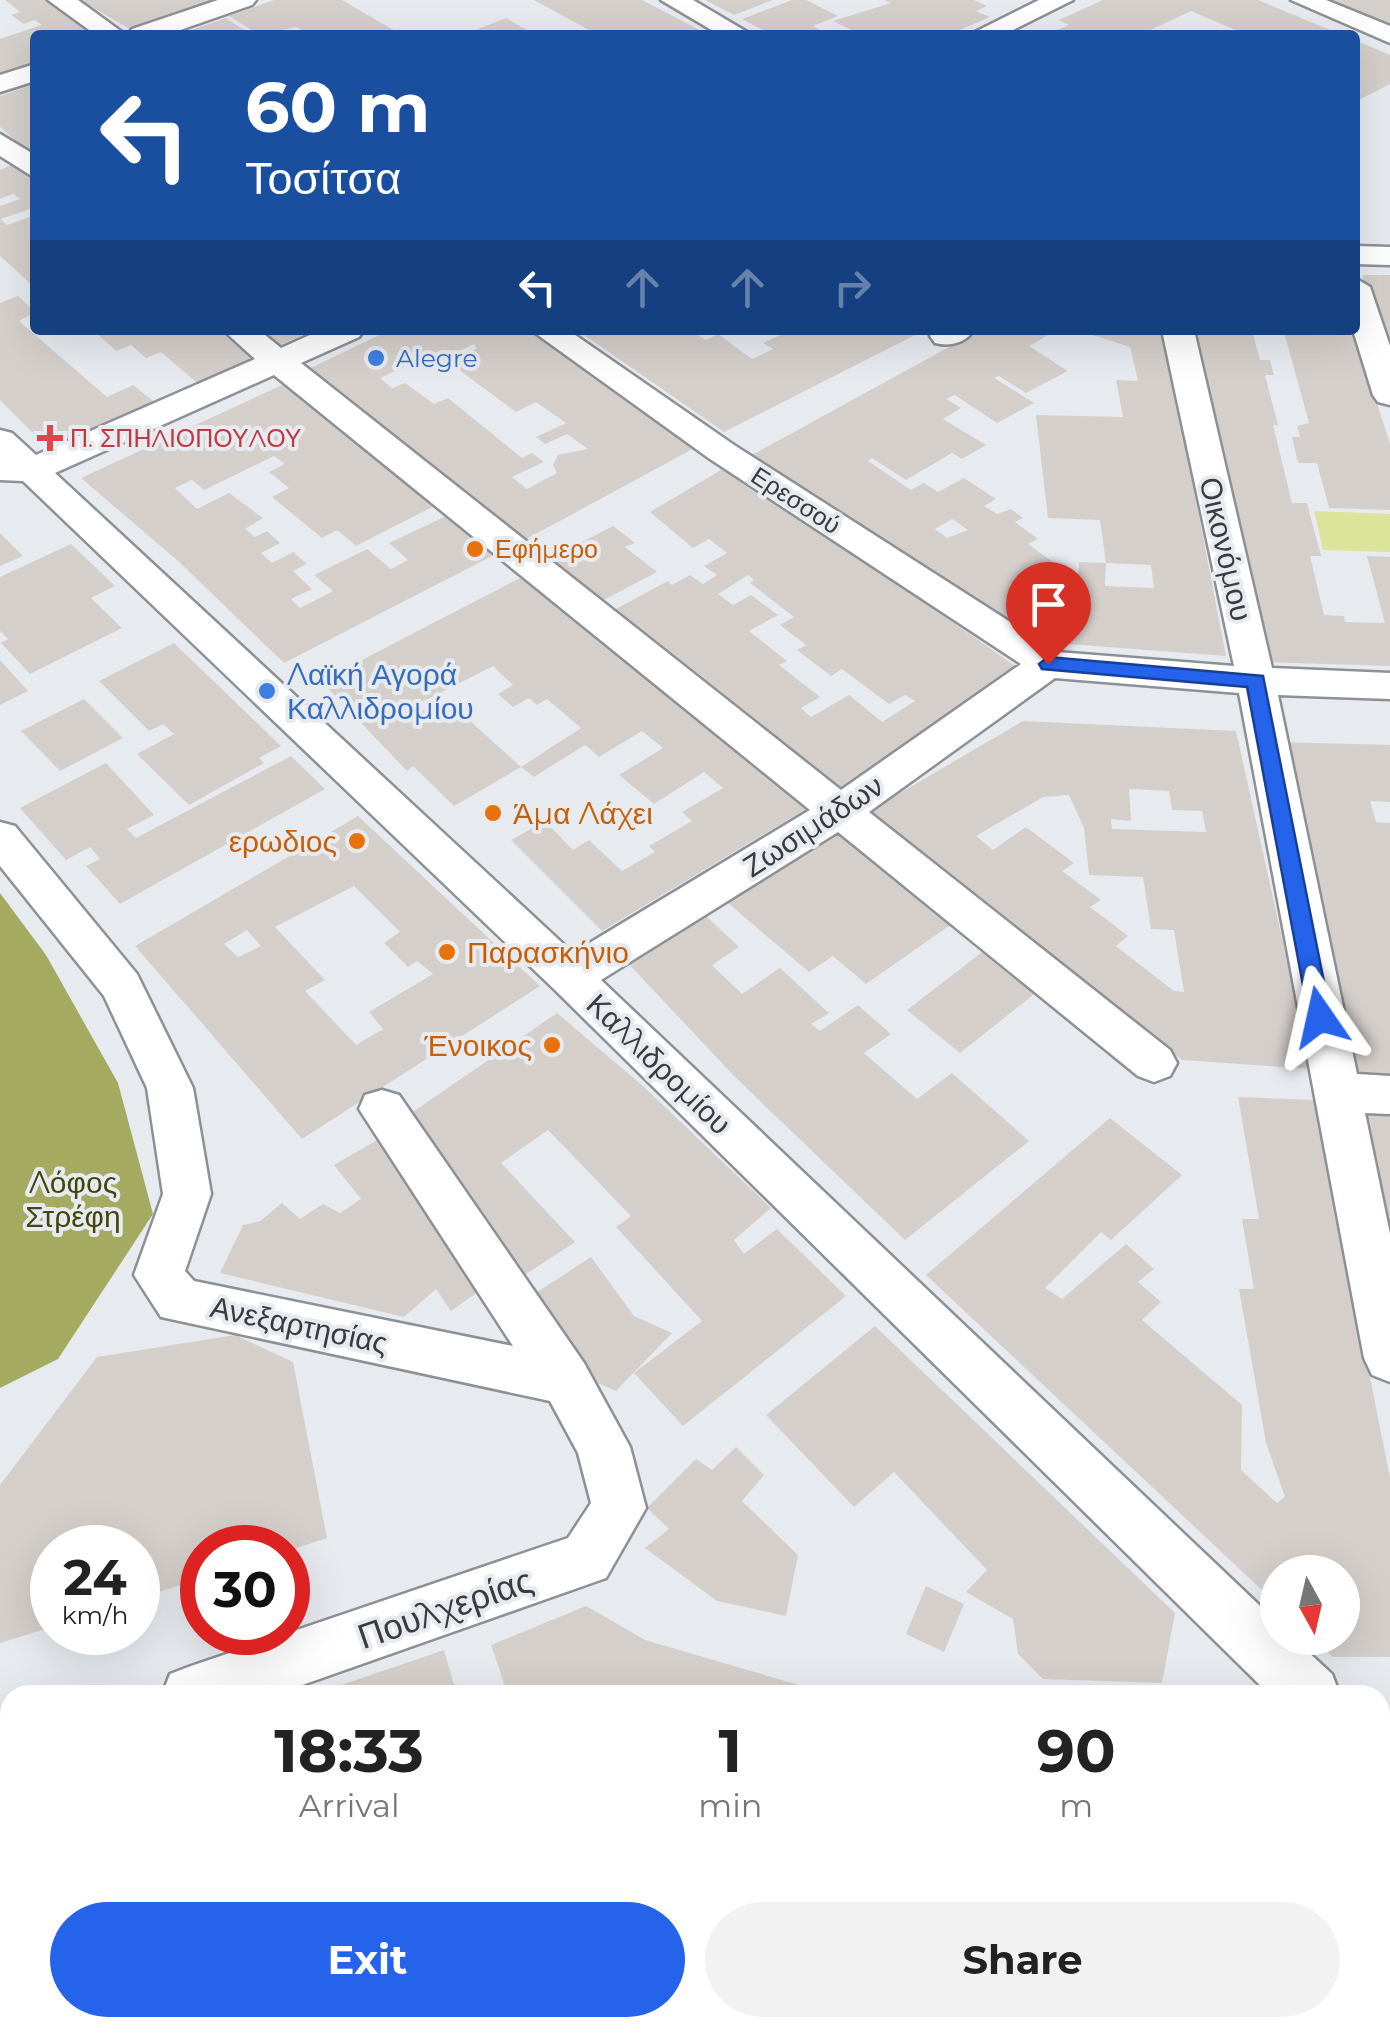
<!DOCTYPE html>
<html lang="en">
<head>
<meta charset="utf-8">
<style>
  :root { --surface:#fff; --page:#f2f2f2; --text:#222; --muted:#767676; --accent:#2563eb }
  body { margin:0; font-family:Montserrat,sans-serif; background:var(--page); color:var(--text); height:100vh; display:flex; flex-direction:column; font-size:38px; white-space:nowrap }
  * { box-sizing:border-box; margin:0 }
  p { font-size:32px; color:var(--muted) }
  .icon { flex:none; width:55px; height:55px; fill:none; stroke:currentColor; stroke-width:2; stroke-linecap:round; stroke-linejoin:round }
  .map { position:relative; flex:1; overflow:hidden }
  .panel { position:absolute; left:0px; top:1685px; width:1390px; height:352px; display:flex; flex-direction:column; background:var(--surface); border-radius:30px 30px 0 0; box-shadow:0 10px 40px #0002 }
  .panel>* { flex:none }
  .top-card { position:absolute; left:30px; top:30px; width:1330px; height:305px; border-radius:10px; box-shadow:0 10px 40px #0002; background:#1a4fa0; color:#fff; overflow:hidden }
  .needle { width:65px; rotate:172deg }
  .tools { position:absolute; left:1260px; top:1555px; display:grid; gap:20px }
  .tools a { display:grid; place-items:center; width:100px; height:100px; border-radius:50%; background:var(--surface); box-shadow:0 10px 40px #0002; font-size:50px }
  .speed { position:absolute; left:30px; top:1525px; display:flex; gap:20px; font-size:50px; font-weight:700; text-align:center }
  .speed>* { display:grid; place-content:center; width:130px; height:130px; border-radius:50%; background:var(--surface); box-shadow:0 10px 40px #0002; line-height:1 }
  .speed small { font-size:25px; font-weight:400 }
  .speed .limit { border:15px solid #d22; background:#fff; color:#111 }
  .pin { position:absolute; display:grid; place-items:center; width:85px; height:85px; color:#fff; margin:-102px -42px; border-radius:50% 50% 50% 0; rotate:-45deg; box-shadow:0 0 10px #0007 }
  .pin .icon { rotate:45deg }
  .me { position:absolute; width:110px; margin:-55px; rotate:349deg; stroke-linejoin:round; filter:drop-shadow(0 0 8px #0008) }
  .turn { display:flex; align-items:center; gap:35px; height:210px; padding:0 50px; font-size:45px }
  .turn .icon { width:130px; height:130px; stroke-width:2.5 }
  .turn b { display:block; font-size:70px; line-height:85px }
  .lanes { display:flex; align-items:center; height:95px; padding:0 50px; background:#0003; justify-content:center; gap:50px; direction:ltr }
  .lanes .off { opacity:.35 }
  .eta { display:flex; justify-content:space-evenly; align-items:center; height:170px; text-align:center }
  .eta b { font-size:60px; font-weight:700; line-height:70px }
  .button { display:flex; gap:20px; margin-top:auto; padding:20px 50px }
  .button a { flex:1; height:115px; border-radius:60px; background:var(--accent); color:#fff; font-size:40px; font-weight:700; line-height:115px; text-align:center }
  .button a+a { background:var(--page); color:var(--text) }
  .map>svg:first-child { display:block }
</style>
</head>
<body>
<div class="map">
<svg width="1390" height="2036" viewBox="0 0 1390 2036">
  <rect width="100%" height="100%" fill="#e7ebf0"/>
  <path fill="#dce49b" d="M1314 511 1390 514V552L1323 550Z"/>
  <path fill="#a4ab60" d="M0 893 46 955 118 1083 153 1214 58 1359 0 1388Z"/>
  <path fill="#d5cfcc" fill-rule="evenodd" d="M5 0H51L101 35H35V70L0 82V39L42 25 35 20 24 24 11 15 20 12Z
    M80 0H236L140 35Z
    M274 0H342L402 35H310L296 27 259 35 229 16Z
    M534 0H642L709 35H598Z
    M705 0H773L734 15Z
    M792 0H806L838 16 813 26 830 35H772L742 19Z
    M884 0H974L987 6 976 11 990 17 948 35H848L855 32 833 21 891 3Z
    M1103 0H1258L1342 35H1247L1191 11 1142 34 1068 35 1057 30 1069 25 1059 20Z
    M1323 0H1390V27Z
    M226 18 252 35H180V34Z
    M506 18 536 35H463Z
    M1355 40 1390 55V84L1355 102Z
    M35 84V157L0 127V96Z
    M14 164 35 181V214L30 209 1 219 7 225 35 215V288L0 256V206L20 199 13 194 0 199V170Z
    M1362 275H1390V355H1389Z
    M18 296 35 312 19 321 107 397 133 385 157 404 53 453 0 400V303Z
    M93 330H218L253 359 197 383 161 352 146 358 131 345 116 351Z
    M258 330H315L277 346Z
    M390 330H529L700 445 521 542 302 372ZM474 344 477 348 451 364 516 412 536 402 566 423 536 437 545 444 567 434 588 449 558 455 553 465 557 473 527 489 512 477 544 462 532 453 522 458 448 398 434 404 405 383 392 388 380 378 415 362 425 369Z
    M577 330H689L706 340 718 334 752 359 773 349 763 343 791 330 921 332 724 432Z
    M980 330H1057L1029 346 1068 371 1026 393 999 376 994 378 1034 403 997 423 955 395 946 399 961 408 943 419 986 445 962 459 952 453 906 480 872 458 868 461 911 490 924 483 938 492 964 478 996 499 984 506 997 514 1011 509 1023 518 1015 522 1038 539 1028 544 1069 574 1065 590H1078L1079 562 1106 563 1105 586 1154 588 1151 565 1106 563 1100 520 1048 518 1036 415 1123 417 1116 380 1138 381 1130 347 1077 330H1163L1226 656 1028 641 752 455ZM952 519 968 530 947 538 935 529Z
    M1191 330H1252L1260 360H1270L1274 375H1265L1278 425H1273L1292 503H1307L1321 556H1310L1324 615 1344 616 1345 622 1385 623 1367 556 1390 557V666L1263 662Z
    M1354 330 1390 444V510L1329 508 1317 463H1298L1292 437H1300L1297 426 1309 423 1284 332Z
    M282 385 438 504 356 546 337 530 322 538 272 497 289 488 269 472 285 464 274 456 204 490 192 480 175 488 197 509 229 493 263 518 245 529 255 537 267 531 280 543 261 553 272 563 293 552 307 564 293 571 312 589 291 599 300 608 333 591 314 575 367 549 391 569 408 560 389 543 448 515 496 554 284 663 178 561 81 478Z
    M726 467 877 569 1018 668 836 795 612 611 668 581 672 585 690 575 703 584 717 575 704 566 727 553 709 539 693 548 650 512ZM748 575 754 580 750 583 794 617 780 625 806 645 797 650 831 676 842 669 889 704 905 695 915 701 882 722 849 695 811 717 801 708 820 697 779 665 787 661 749 631 778 615 751 595 733 605 718 594Z
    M613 526 635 543 625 547 657 572 600 602 547 560Z
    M0 533 23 556 0 566Z
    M71 544 115 586 91 598 122 628 30 674 1 643 8 639 0 631V577Z
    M520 578 738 751 806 809 602 931 511 840 545 821 573 850 589 840 622 871 655 852 649 846 692 821 682 812 723 788 704 772 654 804 619 775 663 748 642 731 599 757 585 745 534 777 521 767 581 728 547 699 537 705 529 698 513 707 498 694 513 685 493 666 418 704 426 713 447 700 521 767 454 806 413 766 407 771 321 681Z
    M174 643 281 746 259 758 264 763 189 805 137 754 174 734 163 724 149 731 99 681Z
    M0 660 28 691 0 705Z
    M84 699 123 738 60 771 21 731Z
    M1023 721 1236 731 1311 1069 1182 1060 866 813ZM1129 789 1169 791 1172 810 1202 811 1206 832 1112 829 1111 819 1131 821ZM1069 795 1084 828 1089 875 1143 877 1151 929 1174 930 1184 992 1174 991 1116 946 1128 936 1090 907 1101 900 1062 871 1074 863 1026 827 993 850 976 836 1043 797Z
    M1278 742 1390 745V802L1370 801 1376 822 1390 823V1091L1354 1090Z
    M291 756 325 789 120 904 86 866 100 859 90 847 66 860 20 808 106 763 154 815 127 829 136 838Z
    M358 816 540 986 302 1139 135 946ZM354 886 400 932 384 943 408 967 417 961 433 974 369 1012 383 1029 356 1045 305 991 325 980 275 927ZM247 930 261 946 238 957 224 944Z
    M841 829 956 921 866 984 833 956 809 972 728 903Z
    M703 913 739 947 712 965 742 994 780 968 829 1013 811 1024 820 1031 858 1005 891 1034 864 1053 917 1099 952 1073 1029 1141 905 1240 735 1077 625 960Z
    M990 946 1043 987 960 1053 907 1010Z
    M557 1013 643 1086 771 1208 734 1240 744 1254 777 1229 846 1296 683 1426 634 1373 702 1321 616 1227 631 1216 548 1130 501 1163 575 1242 514 1282 404 1118Z
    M1238 1097 1315 1100 1390 1478V1657H1333L1312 1638H1342V1572H1278V1605L926 1275 1110 1118 1182 1175 1111 1240 1101 1232 1045 1288 1062 1299 1126 1244 1154 1269 1138 1282 1161 1302 1142 1320 1242 1405 1241 1470 1277 1503 1285 1497 1266 1443 1239 1289H1254L1242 1219H1259Z
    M1363 1111 1390 1112V1229L1389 1230Z
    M386 1135 493 1281 451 1311 436 1289 404 1317 220 1273 243 1225 260 1221 282 1203 300 1219 323 1204 340 1213 361 1199 334 1165Z
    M591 1257 634 1316 672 1333 616 1391 577 1374 525 1300Z
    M875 1326 1175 1613 1162 1683 1043 1679 1018 1654 1013 1619 966 1592 987 1570 894 1472 854 1507 766 1415Z
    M235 1335 293 1362 327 1538 288 1551V1548H202V1578L138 1599V1548H52V1627L0 1643V1485L97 1357Z
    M736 1447 764 1475 742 1501 798 1555 786 1616 717 1601 645 1548 669 1529 647 1508 696 1459 712 1470Z
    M926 1586 964 1604 944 1652 906 1634Z
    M586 1606 645 1640 833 1695H508L491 1645Z
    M444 1650 457 1695H315V1694Z
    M10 1805V1921L0 1925V1809Z
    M1390 1843V2034L1100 2036 1096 2028H1380V1848Z
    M10 2020V2028H133L134 2036H0V2024Z
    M317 2028H421L422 2032 307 2036 317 2032Z
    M452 2028H542L544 2036H454Z
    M620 2028H784L764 2036H622Z
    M1014 2028H1034L1038 2036H995Z"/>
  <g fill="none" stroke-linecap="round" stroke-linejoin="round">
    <defs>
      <path id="street" d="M48 0H78L126 35H96Z
        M218 0H256L252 5 166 35H128L132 29Z
        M661 0H693L752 35H720Z
        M1039 0H1073L1003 35H969Z
        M1291 0H1326L1390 26V43Z
        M35 64V81L0 92V75Z
        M0 134 35 155V178L0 156Z
        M1355 246 1390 247V265L1355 264Z
        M1355 278 1370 287 1390 346V405L1378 402 1373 395 1353 330Z
        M223 330H259L281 348 321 330H364L359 337 301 363 841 790 1021 664 710 459 531 330H568L734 445 1057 652 1234 666 1162 330H1194L1272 668 1390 673V699L1278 695 1357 1074 1390 1076V1114L1365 1113 1390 1234V1382L1372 1375 1364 1358 1239 693 1055 678 869 812 1170 1050 1177 1063 1170 1076 1154 1082 1138 1076 838 832 601 980 1278 1623V1638H1293L1332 1674 1340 1695H1270L554 989 23 481 0 480V430L12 433 36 455 255 359ZM274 375 810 810 573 953 55 473Z
        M934 330H974C965 343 950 347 935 343L930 336Z
        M0 822 15 826 137 974 193 1088 211 1194 185 1271 194 1281 513 1346 359 1109 365 1095 382 1090 399 1095 584 1363 630 1447 646 1508 606 1578 274 1695H162L170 1674 191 1666 568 1538 591 1503 578 1453 550 1401 161 1317 134 1275 163 1194 147 1088 104 996 0 866Z
        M10 1727V1787L0 1790V1730Z
        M1380 1731 1390 1736V1801L1380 1797Z
        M870 2028H951L948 2036H867Z
        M1035 2028H1101L1104 2036H1038Z"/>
    </defs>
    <use href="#street" stroke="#8d9196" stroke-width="5"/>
    <use href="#street" fill="#fff" fill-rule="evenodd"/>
  </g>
  <path fill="#2563eb" stroke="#184099" stroke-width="2.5" d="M1048 657 1263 676 1331 1017 1328 1023H1312L1309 1017 1247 687 1042 669 1039 664Z"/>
  <g fill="#3f7fe0" stroke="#e7ebf0" stroke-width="4">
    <circle cx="376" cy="358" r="10"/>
    <circle cx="267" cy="691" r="10"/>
  </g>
  <path fill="#e0444e" stroke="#e7ebf0" stroke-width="4" d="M45 423h10v10h10v10h-10v10h-10v-10h-10v-10h10z"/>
  <g fill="#e8710a" stroke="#e7ebf0" stroke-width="4">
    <circle cx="475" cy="549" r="10"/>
    <circle cx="493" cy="813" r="10"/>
    <circle cx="357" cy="841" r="10"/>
    <circle cx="447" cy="952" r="10"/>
    <circle cx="552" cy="1045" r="10"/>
  </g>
  <g text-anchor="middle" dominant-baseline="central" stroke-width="8" stroke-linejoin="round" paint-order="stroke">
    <g font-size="25" fill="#366cbe" stroke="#e7ebf0" text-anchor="start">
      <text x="396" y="358">Alegre</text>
    </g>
    <g font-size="25" fill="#be3a42" stroke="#e7ebf0" text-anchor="start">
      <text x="70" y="438">Π. ΣΠΗΛΙΟΠΟΥΛΟΥ</text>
    </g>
    <g font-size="25" fill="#393b3d" stroke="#e7ebf0">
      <text transform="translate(796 500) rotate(33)">Ερεσσού</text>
    </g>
    <g font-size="25" fill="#c56008" stroke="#e7ebf0" text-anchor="start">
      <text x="495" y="549">Εφήμερο</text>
    </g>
    <g font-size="30" fill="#393b3d" stroke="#e7ebf0">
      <text transform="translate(1226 549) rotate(77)">Οικονόμου</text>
      <text transform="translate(813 826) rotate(-33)">Ζωσιμάδων</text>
      <text transform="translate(659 1064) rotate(44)">Καλλιδρομίου</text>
      <text transform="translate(299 1325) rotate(12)">Ανεξαρτησίας</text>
    </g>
    <g font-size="30" fill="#366cbe" stroke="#e7ebf0" text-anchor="start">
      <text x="287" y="674">Λαϊκή Αγορά<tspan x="287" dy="34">Καλλιδρομίου</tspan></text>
    </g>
    <g font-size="30" fill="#c56008" stroke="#e7ebf0" text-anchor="start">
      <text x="513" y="813">Άμα Λάχει</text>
      <text x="337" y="841" text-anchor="end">ερωδιος</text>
      <text x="467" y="952">Παρασκήνιο</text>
      <text x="532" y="1045" text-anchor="end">Ένοικος</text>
    </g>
    <g font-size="30" fill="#43470c" stroke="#e7ebf0">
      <text x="73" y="1182">Λόφος<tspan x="73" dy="34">Στρέφη</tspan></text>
    </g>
    <g font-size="35" fill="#393b3d" stroke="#e7ebf0">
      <text transform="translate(445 1608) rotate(-19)">Πουλχερίας</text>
    </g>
  </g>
</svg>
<div class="tools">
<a><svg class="needle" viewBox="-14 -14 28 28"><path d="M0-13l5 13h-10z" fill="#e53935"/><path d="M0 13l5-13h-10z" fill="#767676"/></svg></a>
</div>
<div class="speed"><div>24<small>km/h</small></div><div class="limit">30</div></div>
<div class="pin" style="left:1048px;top:664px;background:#d93025"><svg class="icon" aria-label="arrive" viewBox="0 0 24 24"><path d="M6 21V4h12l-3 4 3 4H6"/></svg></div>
<svg class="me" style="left:1320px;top:1017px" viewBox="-20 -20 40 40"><path d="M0-17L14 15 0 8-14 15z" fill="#2563eb" stroke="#fff" stroke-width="4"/></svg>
<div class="top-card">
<div class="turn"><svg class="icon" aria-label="left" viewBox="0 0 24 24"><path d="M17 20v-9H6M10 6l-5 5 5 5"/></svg><div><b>60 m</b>Τοσίτσα</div></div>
<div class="lanes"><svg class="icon" aria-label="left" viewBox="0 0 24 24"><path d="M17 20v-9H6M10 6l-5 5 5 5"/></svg><svg class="icon off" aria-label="ahead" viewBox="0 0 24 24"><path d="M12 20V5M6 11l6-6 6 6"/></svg><svg class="icon off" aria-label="ahead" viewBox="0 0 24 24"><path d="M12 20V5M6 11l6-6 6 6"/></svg><svg class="icon off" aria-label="right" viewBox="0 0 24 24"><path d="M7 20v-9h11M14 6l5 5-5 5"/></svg></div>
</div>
<section class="panel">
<div class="eta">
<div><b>18:33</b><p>Arrival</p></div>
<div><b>1</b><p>min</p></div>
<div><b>90</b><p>m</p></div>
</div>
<div class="button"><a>Exit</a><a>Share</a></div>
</section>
</div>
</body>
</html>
